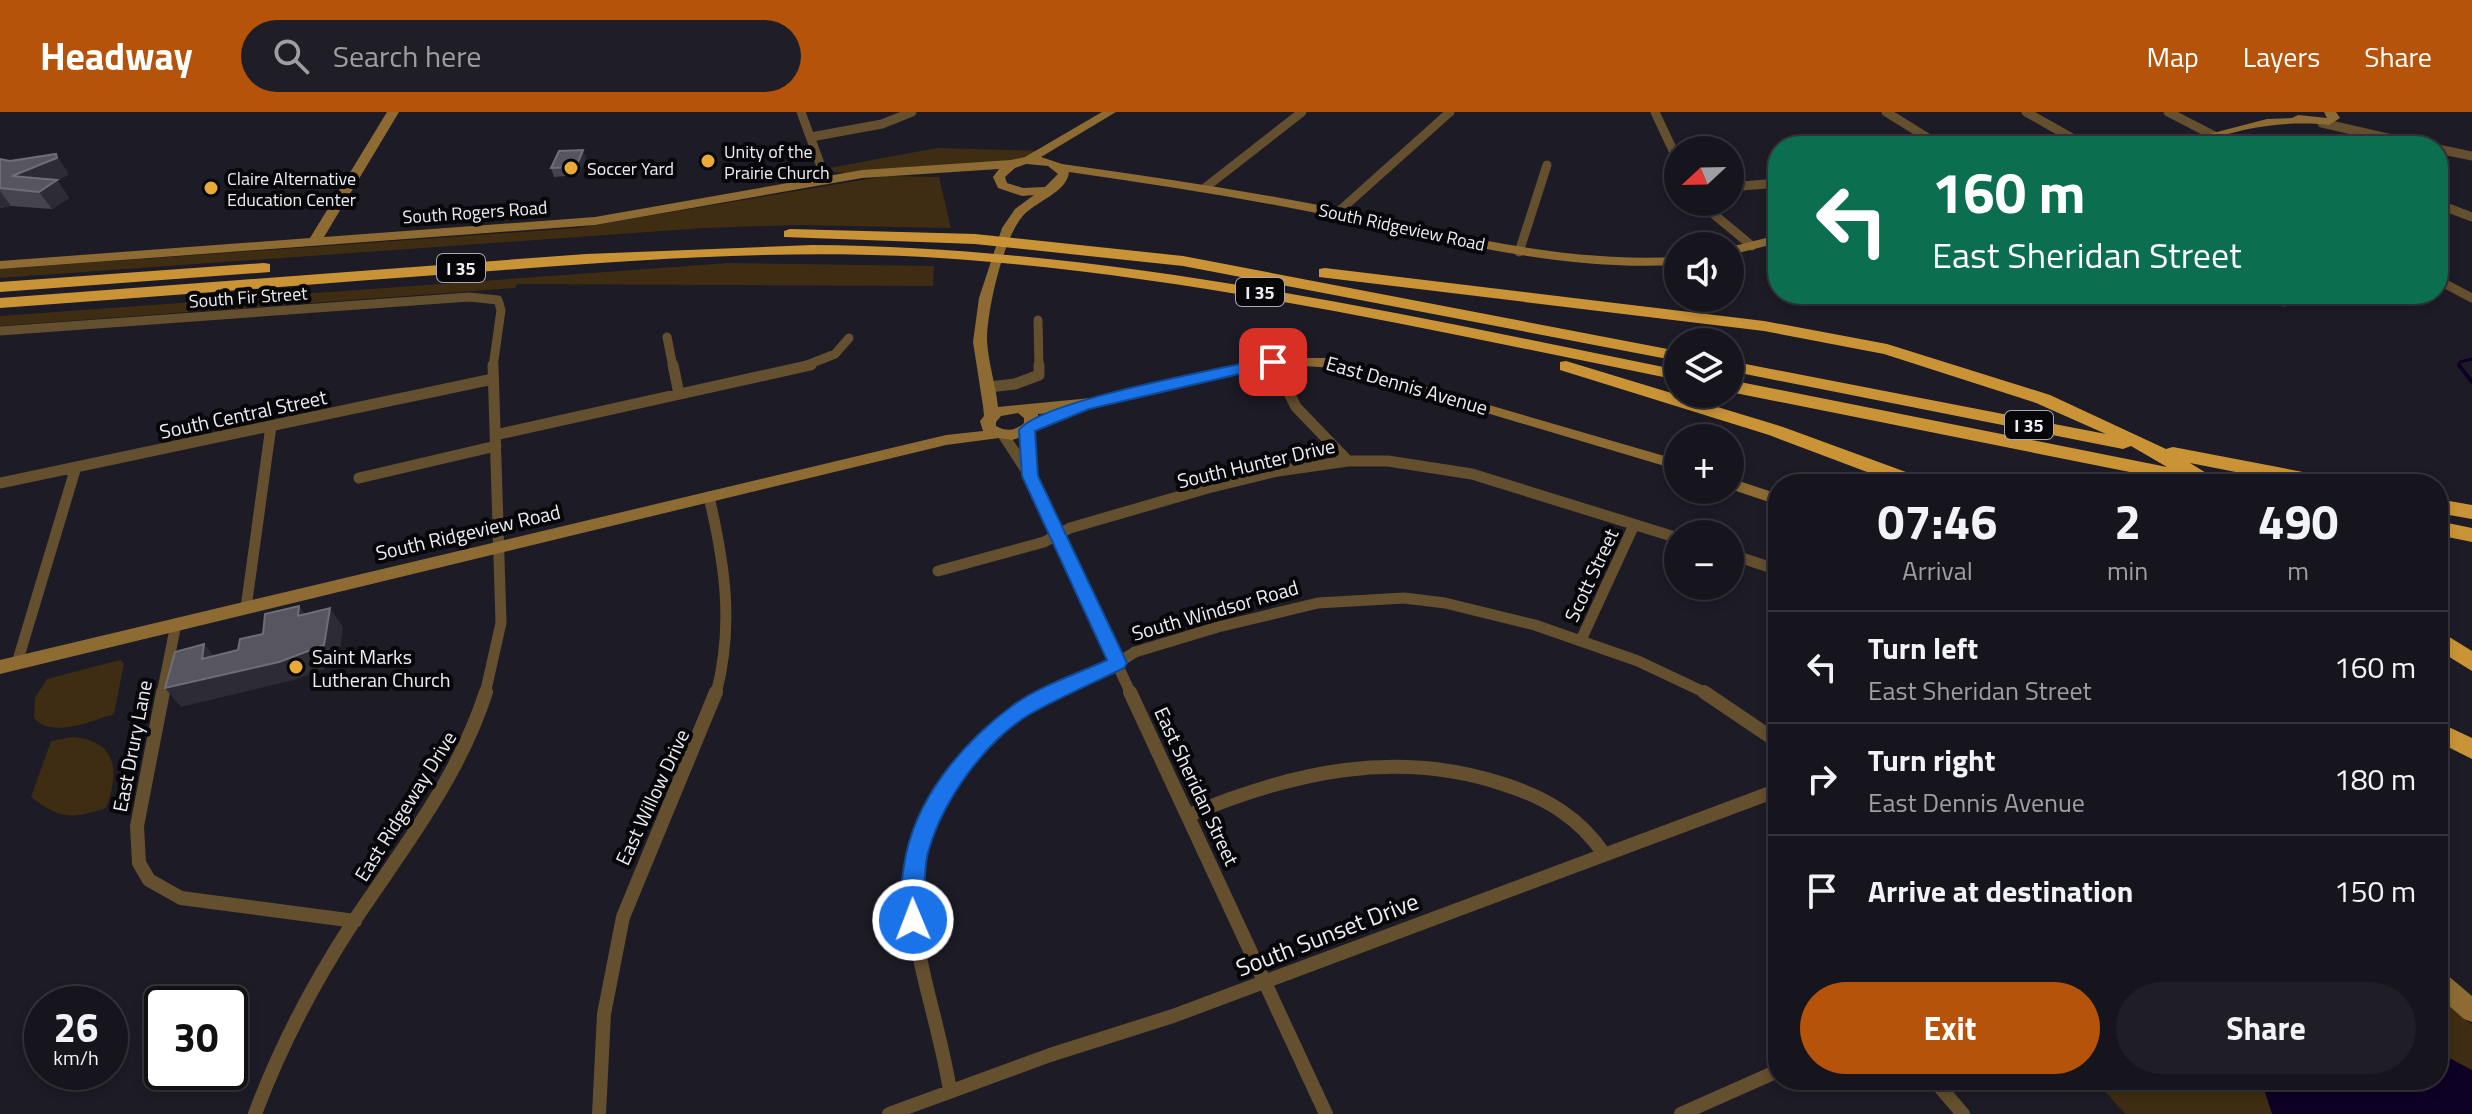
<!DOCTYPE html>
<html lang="en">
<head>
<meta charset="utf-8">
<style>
  :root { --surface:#16141c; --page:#1f1d25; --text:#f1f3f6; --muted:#9e9ea3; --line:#35333b; --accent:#b45309 }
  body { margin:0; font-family:"Titillium Web",sans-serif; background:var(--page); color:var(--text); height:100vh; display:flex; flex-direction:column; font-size:30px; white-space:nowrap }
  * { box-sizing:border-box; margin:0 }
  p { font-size:26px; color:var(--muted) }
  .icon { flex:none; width:44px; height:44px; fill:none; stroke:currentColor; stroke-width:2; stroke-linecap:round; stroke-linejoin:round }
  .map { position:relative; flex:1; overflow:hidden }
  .details { position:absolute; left:1768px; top:362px; width:680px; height:616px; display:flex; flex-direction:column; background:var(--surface); border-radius:32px; box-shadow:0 4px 12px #0003,0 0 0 2px var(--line) }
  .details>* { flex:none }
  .top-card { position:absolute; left:1768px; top:24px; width:680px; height:168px; border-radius:32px; box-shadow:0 4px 12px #0003,0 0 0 2px var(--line); background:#0b6e4f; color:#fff; overflow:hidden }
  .needle { width:52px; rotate:248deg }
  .tools { position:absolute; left:1664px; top:24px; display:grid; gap:16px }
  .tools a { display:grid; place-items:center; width:80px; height:80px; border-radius:50%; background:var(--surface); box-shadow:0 4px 12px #0003,0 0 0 2px var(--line); font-size:40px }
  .speed { position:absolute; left:24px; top:874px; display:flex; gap:16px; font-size:40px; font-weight:700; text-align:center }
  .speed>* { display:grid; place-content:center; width:104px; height:104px; border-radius:50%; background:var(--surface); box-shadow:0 4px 12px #0003,0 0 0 2px var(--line); line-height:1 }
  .speed small { font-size:20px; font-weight:400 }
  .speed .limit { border:4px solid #111; border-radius:12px; background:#fff; color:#111 }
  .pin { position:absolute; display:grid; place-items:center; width:68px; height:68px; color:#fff; margin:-34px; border-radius:16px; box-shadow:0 4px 12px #0006 }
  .me { position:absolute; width:88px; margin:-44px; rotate:359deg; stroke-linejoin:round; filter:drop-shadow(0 0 6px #0008) }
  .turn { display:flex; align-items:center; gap:28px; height:168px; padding:0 32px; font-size:36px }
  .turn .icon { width:104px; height:104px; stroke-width:2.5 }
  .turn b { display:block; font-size:56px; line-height:68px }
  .eta { display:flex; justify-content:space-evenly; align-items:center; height:136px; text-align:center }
  .eta b { font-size:48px; font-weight:700; line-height:56px }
  .action { display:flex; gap:16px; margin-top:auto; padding:16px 32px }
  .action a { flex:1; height:92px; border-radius:48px; background:var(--accent); color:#fff; font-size:32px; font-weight:700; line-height:92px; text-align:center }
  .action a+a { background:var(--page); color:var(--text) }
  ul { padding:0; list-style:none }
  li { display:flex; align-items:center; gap:24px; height:112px; padding:0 32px; border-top:2px solid var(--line) }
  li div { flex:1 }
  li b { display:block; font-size:30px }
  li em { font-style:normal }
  header { display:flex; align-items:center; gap:48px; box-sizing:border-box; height:112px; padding:0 40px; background:var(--accent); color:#fff }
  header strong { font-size:38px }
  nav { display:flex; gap:44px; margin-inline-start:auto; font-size:28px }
  .search { width:560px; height:72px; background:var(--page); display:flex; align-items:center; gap:20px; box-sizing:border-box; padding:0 28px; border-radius:44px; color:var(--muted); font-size:30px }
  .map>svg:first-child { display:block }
</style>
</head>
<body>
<header>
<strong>Headway</strong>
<div class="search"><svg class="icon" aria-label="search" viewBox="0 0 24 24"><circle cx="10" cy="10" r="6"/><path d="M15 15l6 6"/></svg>Search here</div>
<nav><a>Map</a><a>Layers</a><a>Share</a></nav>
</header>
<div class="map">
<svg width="2472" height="1002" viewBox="0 0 2472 1002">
  <rect width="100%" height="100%" fill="#1d1b25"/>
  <path fill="#3e2d12" d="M937 36 1040 39 1012 50 846 61 835 60 829 56Z
    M886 64 939 65 951 116 797 113 704 116 0 166V157L577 116Z
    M729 151 934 154 933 174 517 172 515 176 0 214V204Z
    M120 548 124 551 114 602C90 609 53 627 34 606L35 586 47 567Z
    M73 625C117 629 120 659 106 696 71 707 62 708 31 685L51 629Z
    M2438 883 2472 913V1002H2125L2095 968H2438Z"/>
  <path fill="#0e0126" d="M2438 940 2472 958V1002H2272L2261 968H2315L2345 979 2351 976 2349 968H2438Z"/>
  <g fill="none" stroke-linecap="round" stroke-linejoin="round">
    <path stroke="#0e0126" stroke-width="3" d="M2459 255 2460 250 2472 247"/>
    <path stroke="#0e0126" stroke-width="4" d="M2459 253 2472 270"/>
    <path stroke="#644f2e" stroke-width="9" d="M801 0 826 68
      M1655 0 1678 49
      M1886 0 1941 34
      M2026 0 2086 34
      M2168 0 2234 34
      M2322 11 2422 34
      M811 25 882 12 912 0
      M2438 37 2472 44
      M1206 75 1302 0
      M1730 75 1778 71
      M1699 90 1752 134
      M2438 92 2472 105
      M1337 101 1450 0
      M1519 140 1547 53
      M2438 168 2472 186
      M1038 208 1039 255
      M0 219 469 185 498 188 501 198 493 255
      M667 225 673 255
      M1273 250 1276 255
      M802 255 835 242 849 226"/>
    <path stroke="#644f2e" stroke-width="11" d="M673 253 679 282
      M1275 253 1296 295 1348 349
      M989 275 1015 272 1039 263V253
      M1027 318 1029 357
      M495 323 811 253
      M1004 324 1030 364 1131 582
      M359 366 496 334
      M0 371 493 267
      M709 385C725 453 734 514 716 582
      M1730 442 1778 458
      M938 459 1044 430 1070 416 1208 376 1278 359 1348 349H1388L1472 362 1678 426
      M246 496 271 314
      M1581 528 1634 413
      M17 551 76 355
      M162 582 176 512
      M485 582 501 511 493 253
      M1048 582 1103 560 1135 540 1218 515 1318 491 1404 486 1445 491 1535 513 1638 549 1708 582"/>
    <path stroke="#644f2e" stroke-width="14" d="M163 580 137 714 139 751 149 768 181 786 355 809
      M1130 580 1326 1002
      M1704 580 1778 630
      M1189 703C1292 660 1397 636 1506 673 1546 686 1580 706 1604 742
      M1934 968 1963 1002
      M950 979C941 920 920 864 913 805 901 708 970 623 1052 580
      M255 1002C280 935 313 872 352 812 402 737 458 667 486 580
      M599 1002 604 902 623 805 716 580
      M889 1002 1050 943 1173 904 1778 678
      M1681 1002 1778 959"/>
    <path fill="#8d6b33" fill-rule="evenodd" d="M387 0H399L324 125 595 105 862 58 1011 48 1025 45 1102 0H1116L1041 45 1062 52C1156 65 1250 79 1343 98 1455 122 1563 151 1678 145V153C1559 159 1455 130 1340 106 1251 87 1160 73 1069 60 1067 81 1035 89 1022 105 1003 128 987 198 987 228 988 251 996 273 998 295L1091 286 1273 246H1327L1678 348V358L1343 258C1248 239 1137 296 1038 302L1037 315 1028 323 1012 328 999 326 946 333 0 562V548L946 323 983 319 980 309 984 304 983 294 973 230 979 186 1002 116 1015 97 1034 83 1022 84 998 76 993 65 999 57 862 66 595 113 0 157V149L310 126ZM1026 52 1048 54 1058 62 1045 75 1023 76 1007 71 1005 65 1015 56ZM1018 301 1024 306V311C1015 319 1007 320 996 314V310L1001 304Z
      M2324 0H2336L2340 6 2329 13C2310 11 2287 11 2267 14 2231 18 2199 34 2163 34L2267 7 2292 6 2298 3 2327 6Z
      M1778 123V131L1730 143V135Z
      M1730 366 1778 382V393L1730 377Z
      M2438 859 2446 862 2472 884V910L2464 907 2438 884Z"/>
    <path fill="#ca9436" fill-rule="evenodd" d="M790 117 975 122 1183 144 1678 239V249L1183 154 975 132 784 125V119Z
      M812 133C1105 135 1391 200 1678 258V268C1429 218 1179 160 924 145 780 137 635 148 491 159 328 171 164 184 0 196V186L586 142Z
      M264 151 270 152V160L0 180V170Z
      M1325 156 1764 209 1887 232 2050 283 2166 337 2173 335 2329 365 2339 372H2297L2190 351 2224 372H2190L1730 280V268L2167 355 2131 334 2123 337 1730 259V249L2106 322 2036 291 1884 242 1764 219 1319 165V157Z
      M1566 249 1783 315 1925 367 1928 372H1899L1769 323 1560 258V250Z
      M2438 387 2472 393V407L2438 401Z
      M2438 409 2472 416V430L2438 423Z
      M2438 518 2472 539V559L2438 538Z
      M2438 610 2472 626V647L2438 630Z"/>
  </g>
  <path fill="#45434d" d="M586 46 579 63 554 65 551 56Z
    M0 47 67 59 68 63 57 68 69 86 52 97 11 94 0 96Z
    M1878 182H1893L1892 185Z
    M2261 182H2328L2284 195Z"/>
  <path fill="#2d2b35" d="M583 38 586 46 579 63 576 55Z
    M56 42 67 59 68 63 57 68 69 86 52 97 39 80 12 64Z
    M0 79 11 94 0 96Z
    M2292 182H2328L2284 195Z
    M299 494 313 513 298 504Z
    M330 496 343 515 338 552 294 568 181 595 165 576 202 547 204 532 220 551Z"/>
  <path fill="#57555f" stroke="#6f6d76" stroke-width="2" d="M583 38 576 55 551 56 559 39Z
    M56 42 57 46 12 64 57 68 39 80 0 76V47L10 49Z
    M299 494 298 504 330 496 324 533 279 550 165 576 175 540 204 532 202 547 238 538 240 527 263 522 265 502Z"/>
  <path fill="#1a73e8" stroke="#114b97" stroke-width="2" d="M1273 245 1280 250 1278 253 1089 297 1035 319 1038 364 1127 551 1124 556C1093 571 1060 585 1030 602 985 629 944 687 929 737 921 760 928 798 920 815L913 818 905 815C896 797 901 774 904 754 913 689 961 632 1012 594 1039 574 1077 562 1107 548L1022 364 1019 318C1041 288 1227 256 1273 245Z"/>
  <g fill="#e9aa38" stroke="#07070a" stroke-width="3">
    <circle cx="708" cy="49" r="8"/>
    <circle cx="571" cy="56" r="8"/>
    <circle cx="211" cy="76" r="8"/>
    <circle cx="296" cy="555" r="8"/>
  </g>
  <g text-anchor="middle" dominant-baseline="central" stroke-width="8" stroke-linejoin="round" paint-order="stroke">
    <g font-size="18" fill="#eeedf4" stroke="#07070a" text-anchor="start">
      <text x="724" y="39">Unity of the<tspan x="724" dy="21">Prairie Church</tspan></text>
      <text x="587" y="56">Soccer Yard</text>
      <text x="227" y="66">Claire Alternative<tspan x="227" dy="21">Education Center</tspan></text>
    </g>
    <g font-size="18" fill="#eeedf4" stroke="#07070a">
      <text transform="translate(475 100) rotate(-4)">South Rogers Road</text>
      <text transform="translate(1402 115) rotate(12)">South Ridgeview Road</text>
      <text transform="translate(248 185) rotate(-4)">South Fir Street</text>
    </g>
    <g fill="#07070a" stroke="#a9a8ae" stroke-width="2">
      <rect x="437" y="142" width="48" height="28" rx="6"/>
      <rect x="1236" y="166" width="48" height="28" rx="6"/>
      <rect x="2005" y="299" width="48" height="28" rx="6"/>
    </g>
    <g font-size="18" font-weight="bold" fill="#eeedf4">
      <text x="461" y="156">I 35</text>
      <text x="1260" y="180">I 35</text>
      <text x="2029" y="313">I 35</text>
    </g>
    <g font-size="20" fill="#eeedf4" stroke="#07070a">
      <text transform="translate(1407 273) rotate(16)">East Dennis Avenue</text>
      <text transform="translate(243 302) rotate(-12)">South Central Street</text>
      <text transform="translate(1256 351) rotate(-13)">South Hunter Drive</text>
      <text transform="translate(468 420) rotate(-13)">South Ridgeview Road</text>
      <text transform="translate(1591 463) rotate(-65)">Scott Street</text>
      <text transform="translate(1215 498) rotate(-16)">South Windsor Road</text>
      <text transform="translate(132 634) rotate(-79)">East Drury Lane</text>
      <text transform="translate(1197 674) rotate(65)">East Sheridan Street</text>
      <text transform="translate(652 685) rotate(-65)">East Willow Drive</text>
      <text transform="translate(405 694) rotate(-58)">East Ridgeway Drive</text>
    </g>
    <g font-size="20" fill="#eeedf4" stroke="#07070a" text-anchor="start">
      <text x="312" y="544">Saint Marks<tspan x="312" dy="23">Lutheran Church</tspan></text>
    </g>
    <g font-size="24" fill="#eeedf4" stroke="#07070a">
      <text transform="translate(1327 822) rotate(-21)">South Sunset Drive</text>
    </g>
  </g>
</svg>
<div class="tools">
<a><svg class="needle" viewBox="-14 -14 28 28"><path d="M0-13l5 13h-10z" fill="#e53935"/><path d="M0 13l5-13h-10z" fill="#9e9ea3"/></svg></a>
<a><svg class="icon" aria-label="sound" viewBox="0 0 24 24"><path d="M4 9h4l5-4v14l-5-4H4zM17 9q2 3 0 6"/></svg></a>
<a><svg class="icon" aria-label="layers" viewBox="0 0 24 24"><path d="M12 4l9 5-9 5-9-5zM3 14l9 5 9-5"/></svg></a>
<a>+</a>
<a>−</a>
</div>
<div class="speed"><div>26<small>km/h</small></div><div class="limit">30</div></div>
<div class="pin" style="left:1273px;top:250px;background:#d93025"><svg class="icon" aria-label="arrive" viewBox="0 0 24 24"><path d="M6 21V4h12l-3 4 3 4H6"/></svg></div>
<svg class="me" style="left:913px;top:808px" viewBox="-20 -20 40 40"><circle r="17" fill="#1a73e8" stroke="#fff" stroke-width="3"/><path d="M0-11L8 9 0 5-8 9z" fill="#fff"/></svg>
<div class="top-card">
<div class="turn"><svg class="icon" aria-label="left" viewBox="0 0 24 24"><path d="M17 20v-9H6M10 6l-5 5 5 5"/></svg><div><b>160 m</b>East Sheridan Street</div></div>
</div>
<section class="details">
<div class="eta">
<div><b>07:46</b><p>Arrival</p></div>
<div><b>2</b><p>min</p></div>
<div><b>490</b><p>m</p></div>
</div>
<ul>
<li><svg class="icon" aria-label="left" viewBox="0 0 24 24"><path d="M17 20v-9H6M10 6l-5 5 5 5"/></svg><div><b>Turn left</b><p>East Sheridan Street</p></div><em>160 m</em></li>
<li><svg class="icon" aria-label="right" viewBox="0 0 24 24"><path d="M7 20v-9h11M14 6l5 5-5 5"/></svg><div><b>Turn right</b><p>East Dennis Avenue</p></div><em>180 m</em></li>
<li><svg class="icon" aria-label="arrive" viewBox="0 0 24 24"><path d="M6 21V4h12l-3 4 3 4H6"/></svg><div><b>Arrive at destination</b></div><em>150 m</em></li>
</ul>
<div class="action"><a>Exit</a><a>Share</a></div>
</section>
</div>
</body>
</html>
